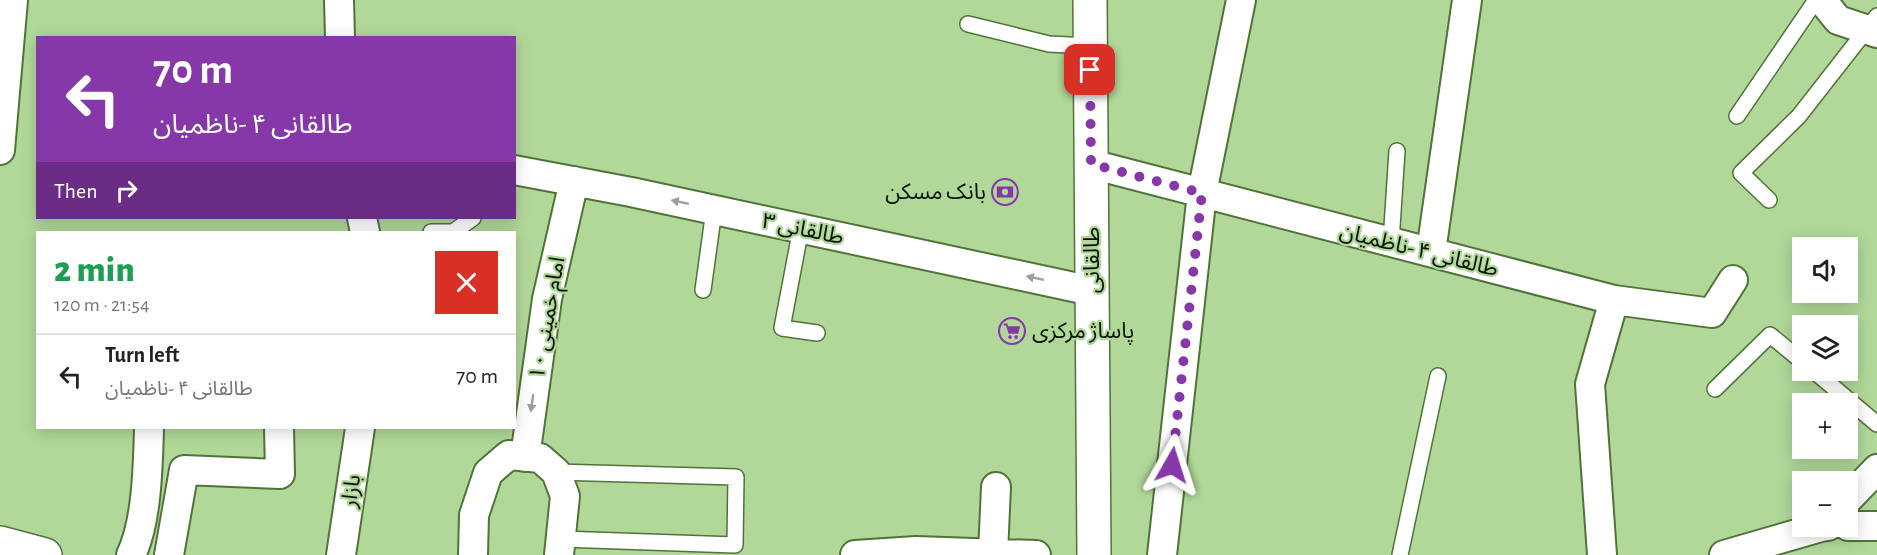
<!DOCTYPE html>
<html lang="en">
<head>
<meta charset="utf-8">
<style>
  :root { --surface:#fff; --page:#f6f6f6; --text:#222; --muted:#767676; --line:#e0e0e0 }
  body { margin:0; font-family:"Alegreya Sans","Noto Sans Arabic",sans-serif; background:var(--page); color:var(--text); height:100vh; display:flex; flex-direction:column; font-size:22px; white-space:nowrap }
  * { box-sizing:border-box; margin:0 }
  p { font-size:20px; color:var(--muted) }
  .icon { flex:none; width:33px; height:33px; fill:none; stroke:currentColor; stroke-width:2; stroke-linecap:round; stroke-linejoin:round }
  .map { position:relative; flex:1; overflow:hidden }
  .details { position:absolute; left:36px; top:231px; width:480px; height:198px; display:flex; flex-direction:column; background:var(--surface); border-radius:0px; box-shadow:0 3px 15px #0003 }
  .details>* { flex:none }
  .hud { position:absolute; left:36px; top:36px; width:480px; height:183px; border-radius:0px; box-shadow:0 3px 15px #0003; background:#8638a8; color:#fff; overflow:hidden }
  .fabs { position:absolute; left:1792px; top:237px; display:grid; gap:12px }
  .fabs a { display:grid; place-items:center; width:66px; height:66px; border-radius:0px; background:var(--surface); box-shadow:0 3px 15px #0003; font-size:30px }
  .pin { position:absolute; display:grid; place-items:center; width:51px; height:51px; color:#fff; margin:-26px; border-radius:12px; box-shadow:0 3px 9px #0006 }
  .me { position:absolute; width:66px; margin:-33px; rotate:6deg; stroke-linejoin:round; filter:drop-shadow(0 0 4px #0008) }
  .turn { display:flex; align-items:center; gap:21px; height:126px; padding:0 18px; font-size:27px }
  .turn .icon { width:78px; height:78px; stroke-width:2.5 }
  .turn b { display:block; font-size:42px; line-height:51px }
  .then { display:flex; align-items:center; height:57px; padding:0 18px; background:#0003; gap:12px; font-size:22px }
  .round { display:grid; place-items:center; flex:none; width:63px; height:63px; border-radius:0px; background:var(--page) }
  .overview { display:flex; align-items:center; justify-content:space-between; height:102px; padding:0 18px }
  h1 { font-size:36px; font-weight:800; line-height:45px; color:#1e9e55 }
  ul { padding:0; list-style:none }
  li { display:flex; align-items:center; gap:18px; height:84px; padding:0 18px; border-top:2px solid var(--line) }
  li div { flex:1 }
  li b { display:block; font-size:22px }
  li em { font-style:normal }
  .map>svg:first-child { display:block }
</style>
</head>
<body>
<div class="map">
<svg width="1877" height="555" viewBox="0 0 1877 555">
  <rect width="100%" height="100%" fill="#b1d899"/>
  <g fill="none" stroke-linecap="round" stroke-linejoin="round">
    <defs>
      <path id="lane" d="M968 24 1049 44 1090 46
        M1737 116 1816 0
        M1769 200 1741 173 1799 116 1877 16
        M801 228 782 328 817 333
        M431 232H453
        M453 232 473 218
        M1391 242 1397 151
        M703 290 714 210
        M1813 370 1877 424
        M1715 389 1770 335 1803 362
        M556 472 736 477 735 545 561 539
        M1400 555 1438 376"/>
      <path id="street" d="M339 0 340 38
        M1822 0 1838 20 1877 33
        M0 150 13 0
        M1091 164 1614 300 1712 313 1733 280
        M514 170 631 192 1092 291
        M362 218 365 232
        M1431 252 1467 0
        M525 457 547 299 574 181
        M1848 499 1877 469
        M1848 526H1877
        M993 553 996 487
        M131 555C147 522 148 465 149 428
        M169 555 184 470 280 474 279 428
        M341 555 360 428
        M473 555 474 515 488 473 509 455 540 458 556 472 565 496 559 555
        M855 555 916 551 1036 555
        M1162 555 1202 193 1241 0
        M1602 555 1590 384 1614 300
        M1724 555 1821 527 1828 526"/>
      <path id="secondary" d="M1090 0 1094 555
        M0 543 45 555"/>
    </defs>
    <use href="#lane" stroke="#517339" stroke-width="18"/>
    <use href="#street" stroke="#517339" stroke-width="32"/>
    <use href="#secondary" stroke="#517339" stroke-width="36"/>
    <use href="#lane" stroke="#fff" stroke-width="15"/>
    <use href="#street" stroke="#fff" stroke-width="28"/>
    <use href="#secondary" stroke="#fff" stroke-width="33"/>
  </g>
  <defs><path id="oneway-solid" d="M-6-.8H1V-3.2L6.5 0L1 3.2V.8H-6Z" transform="scale(1.5)"/></defs>
  <g fill="#9ba199">
    <use href="#oneway-solid" transform="translate(680 202) rotate(-168)"/>
    <use href="#oneway-solid" transform="translate(1035 278) rotate(-168)"/>
    <use href="#oneway-solid" transform="translate(532 403) rotate(98)"/>
  </g>
  <g fill="none" stroke-linecap="round" stroke-linejoin="round">
    <path stroke="#8638a8" stroke-width="10" stroke-dasharray="0 18" d="M1090 70 1091 164 1202 193 1172 465"/>
  </g>
  <defs>
    <symbol id="bank-ring" viewBox="-11 -11 22 22"><circle r="9.5" fill="#b1d899" stroke="#8638a8" stroke-width="1.5"/><path d="M-6-4H6V4H-6ZM0-2.3a2.3 2.3 0 1 0 0 4.6a2.3 2.3 0 1 0 0-4.6Z" fill="#8638a8"/></symbol>
    <symbol id="supermarket-ring" viewBox="-11 -11 22 22"><circle r="9.5" fill="#b1d899" stroke="#8638a8" stroke-width="1.5"/><path d="M-6-5.5h2.5l.6 2H6L4.5 2H-2.5L-4.4-4H-6ZM-1.5 3.2a1.3 1.3 0 1 0 .1 0ZM3 3.2a1.3 1.3 0 1 0 .1 0Z" fill="#8638a8"/></symbol>
  </defs>
  <g fill-rule="evenodd">
    <use href="#bank-ring" x="990" y="177" width="30" height="30"/>
    <use href="#supermarket-ring" x="997" y="316" width="30" height="30"/>
  </g>
  <g text-anchor="middle" dominant-baseline="central" stroke-width="4.5" stroke-linejoin="round" paint-order="stroke">
    <g font-size="22" fill="#061300" stroke="#b1d899" text-anchor="end">
      <text x="986" y="192">بانک مسکن</text>
      <text x="1032" y="331" text-anchor="start">پاساژ مرکزی</text>
    </g>
    <g font-size="22" fill="#061300" stroke="#b1d899">
      <text transform="translate(803 229) rotate(12)">طالقانی ۳</text>
      <text transform="translate(1419 250) rotate(14)">طالقانی ۴ -ناظمیان</text>
      <text transform="translate(1092 260) rotate(-90)">طالقانی</text>
      <text transform="translate(547 318) rotate(-80)">امام خمینی ۱۰</text>
      <text transform="translate(351 491) rotate(-82)">بازار</text>
    </g>
  </g>
</svg>
<div class="fabs">
<a><svg class="icon" aria-label="sound" viewBox="0 0 24 24"><path d="M4 9h4l5-4v14l-5-4H4zM17 9q2 3 0 6"/></svg></a>
<a><svg class="icon" aria-label="layers" viewBox="0 0 24 24"><path d="M12 4l9 5-9 5-9-5zM3 14l9 5 9-5"/></svg></a>
<a>+</a>
<a>−</a>
</div>
<div class="pin" style="left:1090px;top:70px;background:#d93025"><svg class="icon" aria-label="arrive" viewBox="0 0 24 24"><path d="M6 21V4h12l-3 4 3 4H6"/></svg></div>
<svg class="me" style="left:1172px;top:465px" viewBox="-20 -20 40 40"><path d="M0-17L14 15 0 8-14 15z" fill="#8638a8" stroke="#fff" stroke-width="4"/></svg>
<div class="hud">
<div class="turn"><svg class="icon" aria-label="left" viewBox="0 0 24 24"><path d="M17 20v-9H6M10 6l-5 5 5 5"/></svg><div><b>70 m</b>طالقانی ۴ -ناظمیان</div></div>
<div class="then">Then<svg class="icon" aria-label="right" viewBox="0 0 24 24"><path d="M7 20v-9h11M14 6l5 5-5 5"/></svg></div>
</div>
<section class="details">
<div class="overview"><div><h1>2 min</h1><p>120 m · 21:54</p></div><a class="round" style="background:#d93025;color:#fff"><svg class="icon" aria-label="close" viewBox="0 0 24 24"><path d="M6 6l12 12M18 6L6 18"/></svg></a></div>
<ul>
<li><svg class="icon" aria-label="left" viewBox="0 0 24 24"><path d="M17 20v-9H6M10 6l-5 5 5 5"/></svg><div><b>Turn left</b><p>طالقانی ۴ -ناظمیان</p></div><em>70 m</em></li>
</ul>
</section>
</div>
</body>
</html>
